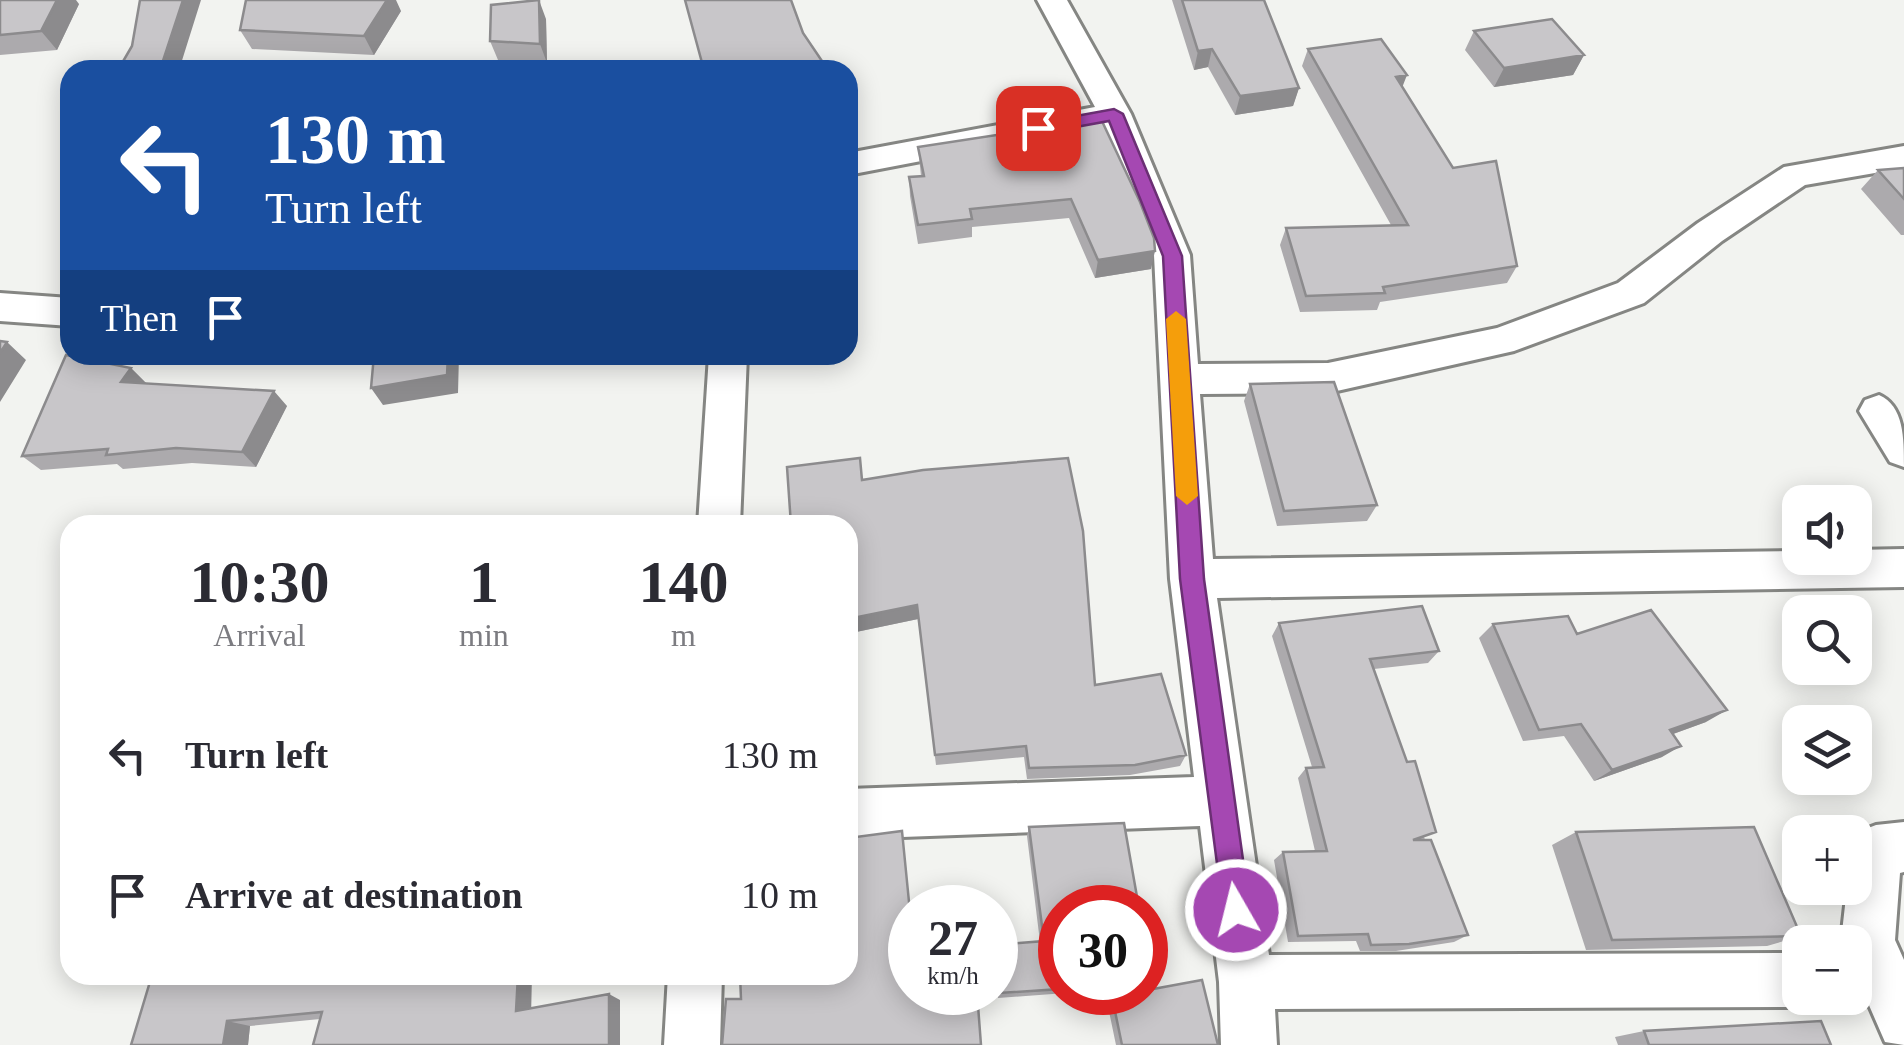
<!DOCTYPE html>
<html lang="en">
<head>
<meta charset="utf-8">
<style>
  :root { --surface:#fff; --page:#f2f2f3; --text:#2b2b33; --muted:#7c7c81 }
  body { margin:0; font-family:"Times New Roman",serif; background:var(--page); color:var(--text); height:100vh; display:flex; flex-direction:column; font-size:38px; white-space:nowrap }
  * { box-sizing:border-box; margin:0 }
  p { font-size:32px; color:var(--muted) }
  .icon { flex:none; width:55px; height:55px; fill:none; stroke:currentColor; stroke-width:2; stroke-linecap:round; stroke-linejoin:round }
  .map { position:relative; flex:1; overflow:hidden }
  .sheet { position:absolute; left:60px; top:515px; width:798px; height:470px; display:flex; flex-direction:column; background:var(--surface); border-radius:30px; box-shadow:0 5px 25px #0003 }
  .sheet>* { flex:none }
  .banner { position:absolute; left:60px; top:60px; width:798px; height:305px; border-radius:30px; box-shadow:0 5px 25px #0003; background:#1a4fa0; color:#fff; overflow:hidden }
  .buttons { position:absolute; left:1782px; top:485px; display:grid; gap:20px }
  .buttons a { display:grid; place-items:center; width:90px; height:90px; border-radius:20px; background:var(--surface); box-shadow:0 5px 25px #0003; font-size:50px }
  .speed { position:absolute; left:888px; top:885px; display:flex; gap:20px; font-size:50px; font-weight:700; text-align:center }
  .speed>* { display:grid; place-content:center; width:130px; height:130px; border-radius:50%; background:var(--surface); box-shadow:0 5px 25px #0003; line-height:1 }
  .speed small { font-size:25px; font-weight:400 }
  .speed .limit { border:15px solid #d22; background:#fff; color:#111 }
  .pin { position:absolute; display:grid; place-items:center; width:85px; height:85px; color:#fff; margin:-42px; border-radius:20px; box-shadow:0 5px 15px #0006 }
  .me { position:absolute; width:110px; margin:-55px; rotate:352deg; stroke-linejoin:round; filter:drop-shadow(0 0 8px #0008) }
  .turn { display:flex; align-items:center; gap:35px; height:210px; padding:0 40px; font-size:45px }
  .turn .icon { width:130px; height:130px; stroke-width:2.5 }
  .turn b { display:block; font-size:70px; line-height:85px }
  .then { display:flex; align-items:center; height:95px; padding:0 40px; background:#0003; gap:20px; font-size:38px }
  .eta { display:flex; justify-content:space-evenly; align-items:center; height:170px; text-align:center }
  .eta b { font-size:60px; font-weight:600; line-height:70px }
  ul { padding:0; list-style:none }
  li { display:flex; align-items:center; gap:30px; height:140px; padding:0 40px }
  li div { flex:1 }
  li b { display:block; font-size:38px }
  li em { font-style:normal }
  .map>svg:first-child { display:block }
</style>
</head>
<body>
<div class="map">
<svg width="1904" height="1045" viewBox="0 0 1904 1045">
  <rect width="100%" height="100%" fill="#f2f3f0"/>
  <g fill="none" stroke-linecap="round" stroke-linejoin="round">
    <defs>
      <path id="street" d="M1037 0H1067L1131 114 1190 255 1198 364 1328 363 1497 328 1618 283 1698 223 1784 167 1904 146V168L1805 185 1722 241 1644 303 1514 351 1328 393 1200 394 1213 559 1800 551V558H1855V550L1904 549V587L1217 598 1269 955 1800 953V998L1819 999 1800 1007 1275 1009 1277 1045H1221L1219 982 1200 826 848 839V789L1194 777 1170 579 1154 255 1104 126 848 175V153L1095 107Z
        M0 293 70 298V326L0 321Z
        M709 355H747L740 525H698Z
        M1879 395C1904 406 1904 438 1904 467L1890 462 1859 411 1865 400Z
        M1904 822V872L1900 873 1895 940 1904 960V1045L1885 1042 1855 973V942L1841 941 1847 888H1855L1858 832 1876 825Z
        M668 975H722L720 1045H664Z"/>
    </defs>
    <use href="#street" stroke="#858683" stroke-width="6"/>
    <use href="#street" fill="#fff" fill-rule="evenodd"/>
  </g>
  <path fill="#acaaad" d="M0 0 79 4 57 50 0 55Z
    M1172 0H1264L1299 88 1293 106 1235 115 1208 67 1194 70Z
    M401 11 374 55 252 49 240 30Z
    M546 19 547 63 498 60 490 41Z
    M1474 31 1584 55 1573 75 1494 87 1465 50Z
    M1308 49 1402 88 1517 266 1507 283 1380 302 1377 310 1300 312 1280 245 1286 228 1391 225 1302 66Z
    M1101 119 1151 269 1095 278 1069 218 972 227V237L918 244 910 196 909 177 921 176 918 147Z
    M1904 168V235H1901L1861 189 1878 170Z
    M131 368 146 383 287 406 256 467 192 463 123 469 117 464 41 470 22 456Z
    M1250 384 1377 505 1367 521 1277 526 1244 401Z
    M862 480 1095 685 1186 755 1180 766 1130 775 1027 779 1024 757 936 765 918 619 856 632 848 592Z
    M1279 623 1439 651 1428 663 1374 669 1425 840 1468 935 1454 942 1396 951H1360L1356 941 1288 942 1274 860 1283 852 1315 851 1298 778 1306 768 1312 767 1272 636Z
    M1493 624 1706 722 1673 734 1662 757 1594 781 1564 736 1523 741 1479 638Z
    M1029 827 1060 908V992H1079L998 998 995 945 1040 942 1027 836Z
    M1576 832 1801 936 1767 946 1586 950 1552 845Z
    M152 975 531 1008 620 1000V1045H313L320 1019 250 1026 248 1045H131Z
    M1153 989 1218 1045H1116L1105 992H1145Z
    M1644 1031 1831 1045H1618L1615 1037Z"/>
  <path fill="#8c8b8d" d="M57 0H76L79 4 57 50 41 31Z
    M183 0H201L179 70H160Z
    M387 0H396L401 11 374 55 364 36Z
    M539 0 546 19 547 63 540 44Z
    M1212 49 1208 67 1194 70 1198 51Z
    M1584 55 1573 75 1494 87 1504 68Z
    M824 64V70H802Z
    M1407 75 1400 93 1396 77Z
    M1299 88 1293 106 1235 115 1240 96Z
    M1155 251 1151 269 1095 278 1098 260Z
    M7 342 26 360 0 402V353Z
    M448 355H459L458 393 383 405 371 388Z
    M131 368 146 383 121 382Z
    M274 391 287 406 256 467 242 452Z
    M917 605 918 619 856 632 853 618Z
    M1727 710 1706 722 1651 742 1670 730Z
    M1681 746 1662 757 1594 781 1612 770Z
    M518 975H532L531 1017 516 1011Z
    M609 994 620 1000V1045H609Z
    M227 1021 250 1026 248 1045H223Z"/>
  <path fill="#c8c6c9" stroke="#8c8b8d" stroke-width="2.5" d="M0 0H57L41 31 0 35Z
    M140 0H183L160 70H118L132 46Z
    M246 0H387L364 36 240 30Z
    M539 0 540 44 490 41 491 5Z
    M685 0H791L803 33 824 64 802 70H704Z
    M1182 0H1264L1299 88 1240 96 1212 49 1198 51Z
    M1552 19 1584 55 1504 68 1474 31Z
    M1381 39 1407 75 1396 77 1453 168 1496 161 1517 266 1383 287 1385 293 1306 296 1286 228 1408 225 1308 49Z
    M1101 119 1140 202 1154 238 1155 251 1098 260 1071 199 970 209 972 219 918 225 909 177 924 176 918 147Z
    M1904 168V199L1878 170Z
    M0 341 7 342 0 353Z
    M66 355 131 368 121 382 274 391 242 452 176 448 106 455 108 449 22 456Z
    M374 355H448L447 375 371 388Z
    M1334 382 1377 505 1284 511 1250 384Z
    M860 458 862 480 923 470 1068 458 1083 531 1095 685 1161 674 1186 755 1135 765 1029 768 1026 746 935 755 917 605 853 618 848 590V525H791L787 467Z
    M1422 606 1439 651 1370 659 1407 762 1415 761 1436 832 1413 840H1431L1468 935 1409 944 1371 945 1368 934 1298 936 1283 852 1327 851 1306 768 1324 767 1279 623Z
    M1651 610 1727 710 1670 730 1681 746 1612 770 1581 724 1539 730 1493 624 1568 616 1577 634Z
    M1124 823 1139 908H1060V989L999 993 995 945 1044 941 1029 827Z
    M1754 827 1801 936 1612 940 1576 832Z
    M902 831 910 912V992H918L919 994 977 992 981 1045H722L726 999H741L740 975H848V838Z
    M1145 942 1153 989 1202 980 1218 1045H1122L1111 992H1145Z
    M152 975H518L516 1011 609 994V1045H313L322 1012 227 1021 223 1045H131Z
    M1821 1021 1831 1045H1649L1644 1031Z"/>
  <path fill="#a548b2" stroke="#6b2f74" stroke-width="2.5" d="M1114 109 1123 114 1182 256 1204 579 1250 910 1246 919 1236 923 1227 919 1223 910 1180 579 1163 256 1109 121 1038 134 1030 128 1038 123Z"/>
  <path fill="#f59e0b" d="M1176 311 1186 319 1198 496 1187 505 1176 496 1166 319Z"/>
</svg>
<div class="buttons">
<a><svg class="icon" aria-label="sound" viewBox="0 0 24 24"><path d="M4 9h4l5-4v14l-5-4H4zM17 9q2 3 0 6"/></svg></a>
<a><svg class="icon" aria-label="search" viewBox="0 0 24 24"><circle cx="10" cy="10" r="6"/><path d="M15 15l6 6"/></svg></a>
<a><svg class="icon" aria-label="layers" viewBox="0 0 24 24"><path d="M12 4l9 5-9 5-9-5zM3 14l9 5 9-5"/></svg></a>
<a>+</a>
<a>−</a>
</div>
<div class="speed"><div>27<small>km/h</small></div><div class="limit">30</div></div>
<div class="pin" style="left:1038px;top:128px;background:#d93025"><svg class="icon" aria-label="arrive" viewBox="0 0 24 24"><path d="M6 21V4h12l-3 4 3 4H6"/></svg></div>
<svg class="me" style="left:1236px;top:910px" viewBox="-20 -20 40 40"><circle r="17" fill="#a548b2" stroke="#fff" stroke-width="3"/><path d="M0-11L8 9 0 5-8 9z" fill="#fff"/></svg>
<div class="banner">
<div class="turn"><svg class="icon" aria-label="left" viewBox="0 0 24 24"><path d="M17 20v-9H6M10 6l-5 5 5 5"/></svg><div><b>130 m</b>Turn left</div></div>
<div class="then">Then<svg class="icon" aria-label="arrive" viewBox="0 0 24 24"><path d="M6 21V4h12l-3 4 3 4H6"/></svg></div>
</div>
<section class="sheet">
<div class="eta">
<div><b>10:30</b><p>Arrival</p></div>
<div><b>1</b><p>min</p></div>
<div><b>140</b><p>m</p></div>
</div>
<ul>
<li><svg class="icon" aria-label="left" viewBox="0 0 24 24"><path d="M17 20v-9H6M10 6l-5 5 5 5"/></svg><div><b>Turn left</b></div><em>130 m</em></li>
<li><svg class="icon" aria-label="arrive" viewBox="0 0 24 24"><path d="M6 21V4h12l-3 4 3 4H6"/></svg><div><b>Arrive at destination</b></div><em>10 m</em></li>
</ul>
</section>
</div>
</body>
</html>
